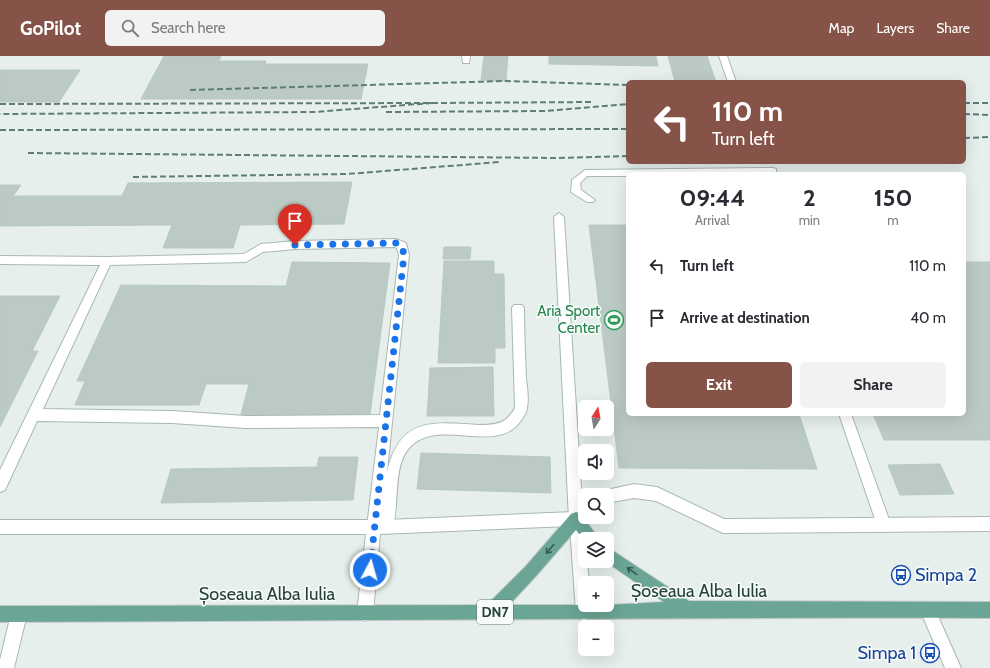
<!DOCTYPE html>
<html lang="en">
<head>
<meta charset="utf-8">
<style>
  :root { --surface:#fff; --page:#f2f2f3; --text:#2b2b33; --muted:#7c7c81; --accent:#855347 }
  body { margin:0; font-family:Cabin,sans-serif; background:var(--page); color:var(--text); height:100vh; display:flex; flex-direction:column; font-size:15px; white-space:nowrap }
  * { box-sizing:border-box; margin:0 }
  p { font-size:13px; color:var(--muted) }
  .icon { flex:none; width:22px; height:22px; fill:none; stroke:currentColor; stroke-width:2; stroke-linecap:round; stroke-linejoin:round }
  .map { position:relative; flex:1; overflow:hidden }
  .panel { position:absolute; left:626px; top:116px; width:340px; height:244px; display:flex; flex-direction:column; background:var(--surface); border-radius:6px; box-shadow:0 4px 16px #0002 }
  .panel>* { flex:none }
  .top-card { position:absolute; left:626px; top:24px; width:340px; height:84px; border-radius:6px; box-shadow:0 4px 16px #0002; background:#855347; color:#fff; overflow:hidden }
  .needle { width:26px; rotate:11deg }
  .controls { position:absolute; left:578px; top:344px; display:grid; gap:8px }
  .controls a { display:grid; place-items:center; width:36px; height:36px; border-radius:6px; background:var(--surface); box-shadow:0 4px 16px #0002; font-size:20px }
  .pin { position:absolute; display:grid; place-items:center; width:34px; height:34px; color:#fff; margin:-41px -17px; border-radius:50% 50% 50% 0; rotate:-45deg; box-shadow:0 0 4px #0007 }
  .pin .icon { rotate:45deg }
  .me { position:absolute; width:44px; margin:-22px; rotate:6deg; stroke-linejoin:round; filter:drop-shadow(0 0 3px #0008) }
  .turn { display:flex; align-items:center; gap:14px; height:84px; padding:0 20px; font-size:18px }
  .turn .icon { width:52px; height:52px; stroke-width:2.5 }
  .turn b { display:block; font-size:28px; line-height:34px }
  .eta { display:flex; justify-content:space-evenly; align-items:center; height:68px; text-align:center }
  .eta b { font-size:24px; font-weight:800; line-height:28px }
  .primary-button { display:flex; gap:8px; margin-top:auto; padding:8px 20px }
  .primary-button a { flex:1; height:46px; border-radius:6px; background:var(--accent); color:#fff; font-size:16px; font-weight:800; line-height:46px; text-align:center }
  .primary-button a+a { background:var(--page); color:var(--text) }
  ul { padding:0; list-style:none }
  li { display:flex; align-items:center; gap:12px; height:52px; padding:0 20px }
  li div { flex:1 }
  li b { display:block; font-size:15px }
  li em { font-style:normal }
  header { display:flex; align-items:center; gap:24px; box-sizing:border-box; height:56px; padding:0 20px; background:var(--accent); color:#fff }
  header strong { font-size:19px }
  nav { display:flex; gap:22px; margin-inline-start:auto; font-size:14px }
  .search { width:280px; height:36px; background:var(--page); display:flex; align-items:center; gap:10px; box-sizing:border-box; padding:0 14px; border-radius:6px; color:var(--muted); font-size:15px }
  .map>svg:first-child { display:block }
</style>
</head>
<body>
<header>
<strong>GoPilot</strong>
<div class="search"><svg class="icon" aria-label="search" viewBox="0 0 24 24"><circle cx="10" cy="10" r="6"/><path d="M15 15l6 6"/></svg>Search here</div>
<nav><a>Map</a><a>Layers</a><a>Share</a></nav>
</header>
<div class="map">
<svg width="990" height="612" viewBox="0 0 990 612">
  <rect width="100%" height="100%" fill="#e6efeb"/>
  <path fill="#bbcac4" stroke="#b8c9c2" d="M164 0H221L219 5H266L265 8H368L361 43H141Z
    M484 0H508L506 25 481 24Z
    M549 0H656L658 10 549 8Z
    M668 0H707L716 26H675Z
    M0 14H80L59 46H0Z
    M352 126 344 168 240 169 233 192H163L172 169 0 170V129H21L13 140H122L128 127Z
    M589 169H628V358H799L817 413 619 412Z
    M444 191H471L470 203H443Z
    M444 205H494V218H504L505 292H495V307H438Z
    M292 206 390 207 369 366H239L249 328H206L199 349H75L85 325H77L121 229 286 230Z
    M964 206H990V384H884L873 358H964Z
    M0 240H60L32 295H38L0 371Z
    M493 311 494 360H427L430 312Z
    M421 397 550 401 551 437 417 433Z
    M319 401H358L353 444 161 447 171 413 317 411Z
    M940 408 954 438 900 439 888 409Z"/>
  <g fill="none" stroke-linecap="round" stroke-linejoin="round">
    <defs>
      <path id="service" d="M462 0H470L469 7H463Z
        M719 0H727L736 26H728Z
        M773 112 776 113V117L628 118V120H587L580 127 581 134 595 144 593 146H587L571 136 572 124 585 114Z
        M559 157 564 161 583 463 581 468 576 470 571 468 569 463 554 161Z
        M396 183 406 187 409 199 387 416C400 361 431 366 478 369 486 369 498 369 505 364 509 361 512 357 515 352L512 252 514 249H522L524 252C524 275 525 299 526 322 527 331 529 343 527 352 527 356 524 360 522 363 499 401 439 360 410 391 391 411 401 452 391 476L386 478 380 474 374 478 369 476 367 471 379 371 246 372 172 367 37 365 5 434 0 436V414L100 209 0 208V200L107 201 244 198 261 188 295 185ZM395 191 397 192 399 199 380 359 246 360 172 355 43 353 110 209 246 206 263 196 295 193Z
        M839 358H851L891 469 889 474 884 476 879 474 877 469Z
        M928 546 933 549 961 612H945L920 554 923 549Z"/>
      <path id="minor" d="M634 428 657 431 724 463 990 461V475L723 477 656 445 634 442 607 447V439H601L602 435Z
        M585 450V461H590L583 466 585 505H587L589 527H585V549H591L592 556 589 561 584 564 579 561 576 556 570 470 380 478 373 557 370 562 365 565 360 562 357 557 366 478H0V464H386L574 456Z
        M19 550 24 553 27 558 14 612H0V604L11 558 14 553Z"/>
      <path id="primary" d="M576 456 581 458 599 483H585V486L576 474 536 520 509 549H607L664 546 605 505H607V491L689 545 990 546V562C660 561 330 565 0 566V550L487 549 526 510 571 458Z"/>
    </defs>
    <use href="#service" stroke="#a8b8b2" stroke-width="2"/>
    <use href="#minor" stroke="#a8b8b2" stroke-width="2"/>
    <use href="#primary" stroke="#c2cac8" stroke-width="2"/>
    <use href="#service" fill="#fff" fill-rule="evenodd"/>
    <use href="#minor" fill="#fff" fill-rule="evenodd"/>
    <use href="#primary" fill="#6aa596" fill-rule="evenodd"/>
    <path stroke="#5f7d75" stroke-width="2" stroke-dasharray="6 3" stroke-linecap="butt" d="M190 34 506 25 628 29
      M432 47 594 46
      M964 47H990
      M0 48 432 47 314 56 0 58
      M386 56 544 55 628 48
      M964 58 990 59
      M0 74 628 73
      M964 82 990 81
      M28 97 557 102 628 100
      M133 121 347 118 500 106"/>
  </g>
  <defs><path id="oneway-shaft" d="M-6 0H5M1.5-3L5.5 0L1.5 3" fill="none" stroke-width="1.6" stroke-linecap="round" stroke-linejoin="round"/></defs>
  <g stroke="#365b51">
    <use href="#oneway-shaft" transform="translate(550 493) rotate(130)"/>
    <use href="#oneway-shaft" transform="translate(632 515) rotate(-144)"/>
  </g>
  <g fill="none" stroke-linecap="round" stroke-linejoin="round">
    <path stroke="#1a73e8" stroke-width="7" stroke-dasharray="0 12.6" d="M295 189 396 187 402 190 404 199 370 514"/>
  </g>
  <defs>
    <symbol id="stadium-ring" viewBox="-11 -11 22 22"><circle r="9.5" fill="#f7fbf9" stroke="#2e9e5b" stroke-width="1.5"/><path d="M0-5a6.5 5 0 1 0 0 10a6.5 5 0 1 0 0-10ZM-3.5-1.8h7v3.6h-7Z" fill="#2e9e5b"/></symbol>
    <symbol id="bus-ring" viewBox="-11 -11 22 22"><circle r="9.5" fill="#f7fbf9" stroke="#1a4fb4" stroke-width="1.5"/><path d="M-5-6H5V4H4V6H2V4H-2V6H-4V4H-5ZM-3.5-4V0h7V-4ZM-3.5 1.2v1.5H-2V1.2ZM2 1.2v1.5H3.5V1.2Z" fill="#1a4fb4"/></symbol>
  </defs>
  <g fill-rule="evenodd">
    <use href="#stadium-ring" x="603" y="253" width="22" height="22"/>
    <use href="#bus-ring" x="890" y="508" width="22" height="22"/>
    <use href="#bus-ring" x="919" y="586" width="22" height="22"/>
  </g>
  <g text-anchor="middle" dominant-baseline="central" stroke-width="3" stroke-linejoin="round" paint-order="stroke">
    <rect fill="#f7fbf9" stroke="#637a73" stroke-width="1" x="477" y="544" width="36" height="24" rx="3"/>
    <g font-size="14" font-weight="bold" fill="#24423a">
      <text x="495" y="556">DN7</text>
    </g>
    <g font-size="15" fill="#27864d" stroke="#f7fbf9" text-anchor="end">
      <text x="600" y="255">Aria Sport<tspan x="600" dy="17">Center</tspan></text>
    </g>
    <g font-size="18" fill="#164399" stroke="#f7fbf9" text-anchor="start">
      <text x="915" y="519">Simpa 2</text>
      <text x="916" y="597" text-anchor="end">Simpa 1</text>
    </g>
    <g font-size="18" fill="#24423a" stroke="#f7fbf9">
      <text x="699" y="535">Șoseaua Alba Iulia</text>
      <text x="267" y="538">Șoseaua Alba Iulia</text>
    </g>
  </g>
</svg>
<div class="controls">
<a><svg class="needle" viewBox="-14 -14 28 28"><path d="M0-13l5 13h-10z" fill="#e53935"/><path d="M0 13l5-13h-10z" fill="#7c7c81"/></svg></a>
<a><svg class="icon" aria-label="sound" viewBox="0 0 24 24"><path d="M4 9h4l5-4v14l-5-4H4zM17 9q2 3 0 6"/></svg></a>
<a><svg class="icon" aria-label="search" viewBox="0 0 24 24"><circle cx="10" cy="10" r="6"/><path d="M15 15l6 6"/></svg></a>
<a><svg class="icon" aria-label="layers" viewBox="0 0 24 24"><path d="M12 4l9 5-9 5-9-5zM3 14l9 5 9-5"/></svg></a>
<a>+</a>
<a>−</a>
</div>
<div class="pin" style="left:295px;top:189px;background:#d93025"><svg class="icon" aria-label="arrive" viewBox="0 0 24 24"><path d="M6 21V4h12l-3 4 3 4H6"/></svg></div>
<svg class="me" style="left:370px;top:514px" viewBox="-20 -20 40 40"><circle r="17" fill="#1a73e8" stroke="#fff" stroke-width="3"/><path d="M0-11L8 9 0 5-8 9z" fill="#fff"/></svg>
<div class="top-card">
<div class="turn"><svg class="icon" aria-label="left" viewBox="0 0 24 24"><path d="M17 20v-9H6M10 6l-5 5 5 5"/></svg><div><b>110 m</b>Turn left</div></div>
</div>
<section class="panel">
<div class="eta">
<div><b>09:44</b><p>Arrival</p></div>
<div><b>2</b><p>min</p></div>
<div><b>150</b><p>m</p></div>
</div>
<ul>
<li><svg class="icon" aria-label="left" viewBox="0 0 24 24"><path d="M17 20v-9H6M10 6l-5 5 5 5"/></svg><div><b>Turn left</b></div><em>110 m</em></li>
<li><svg class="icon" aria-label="arrive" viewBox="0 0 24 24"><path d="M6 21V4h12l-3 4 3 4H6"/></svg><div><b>Arrive at destination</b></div><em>40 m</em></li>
</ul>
<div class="primary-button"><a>Exit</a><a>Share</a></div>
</section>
</div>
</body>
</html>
